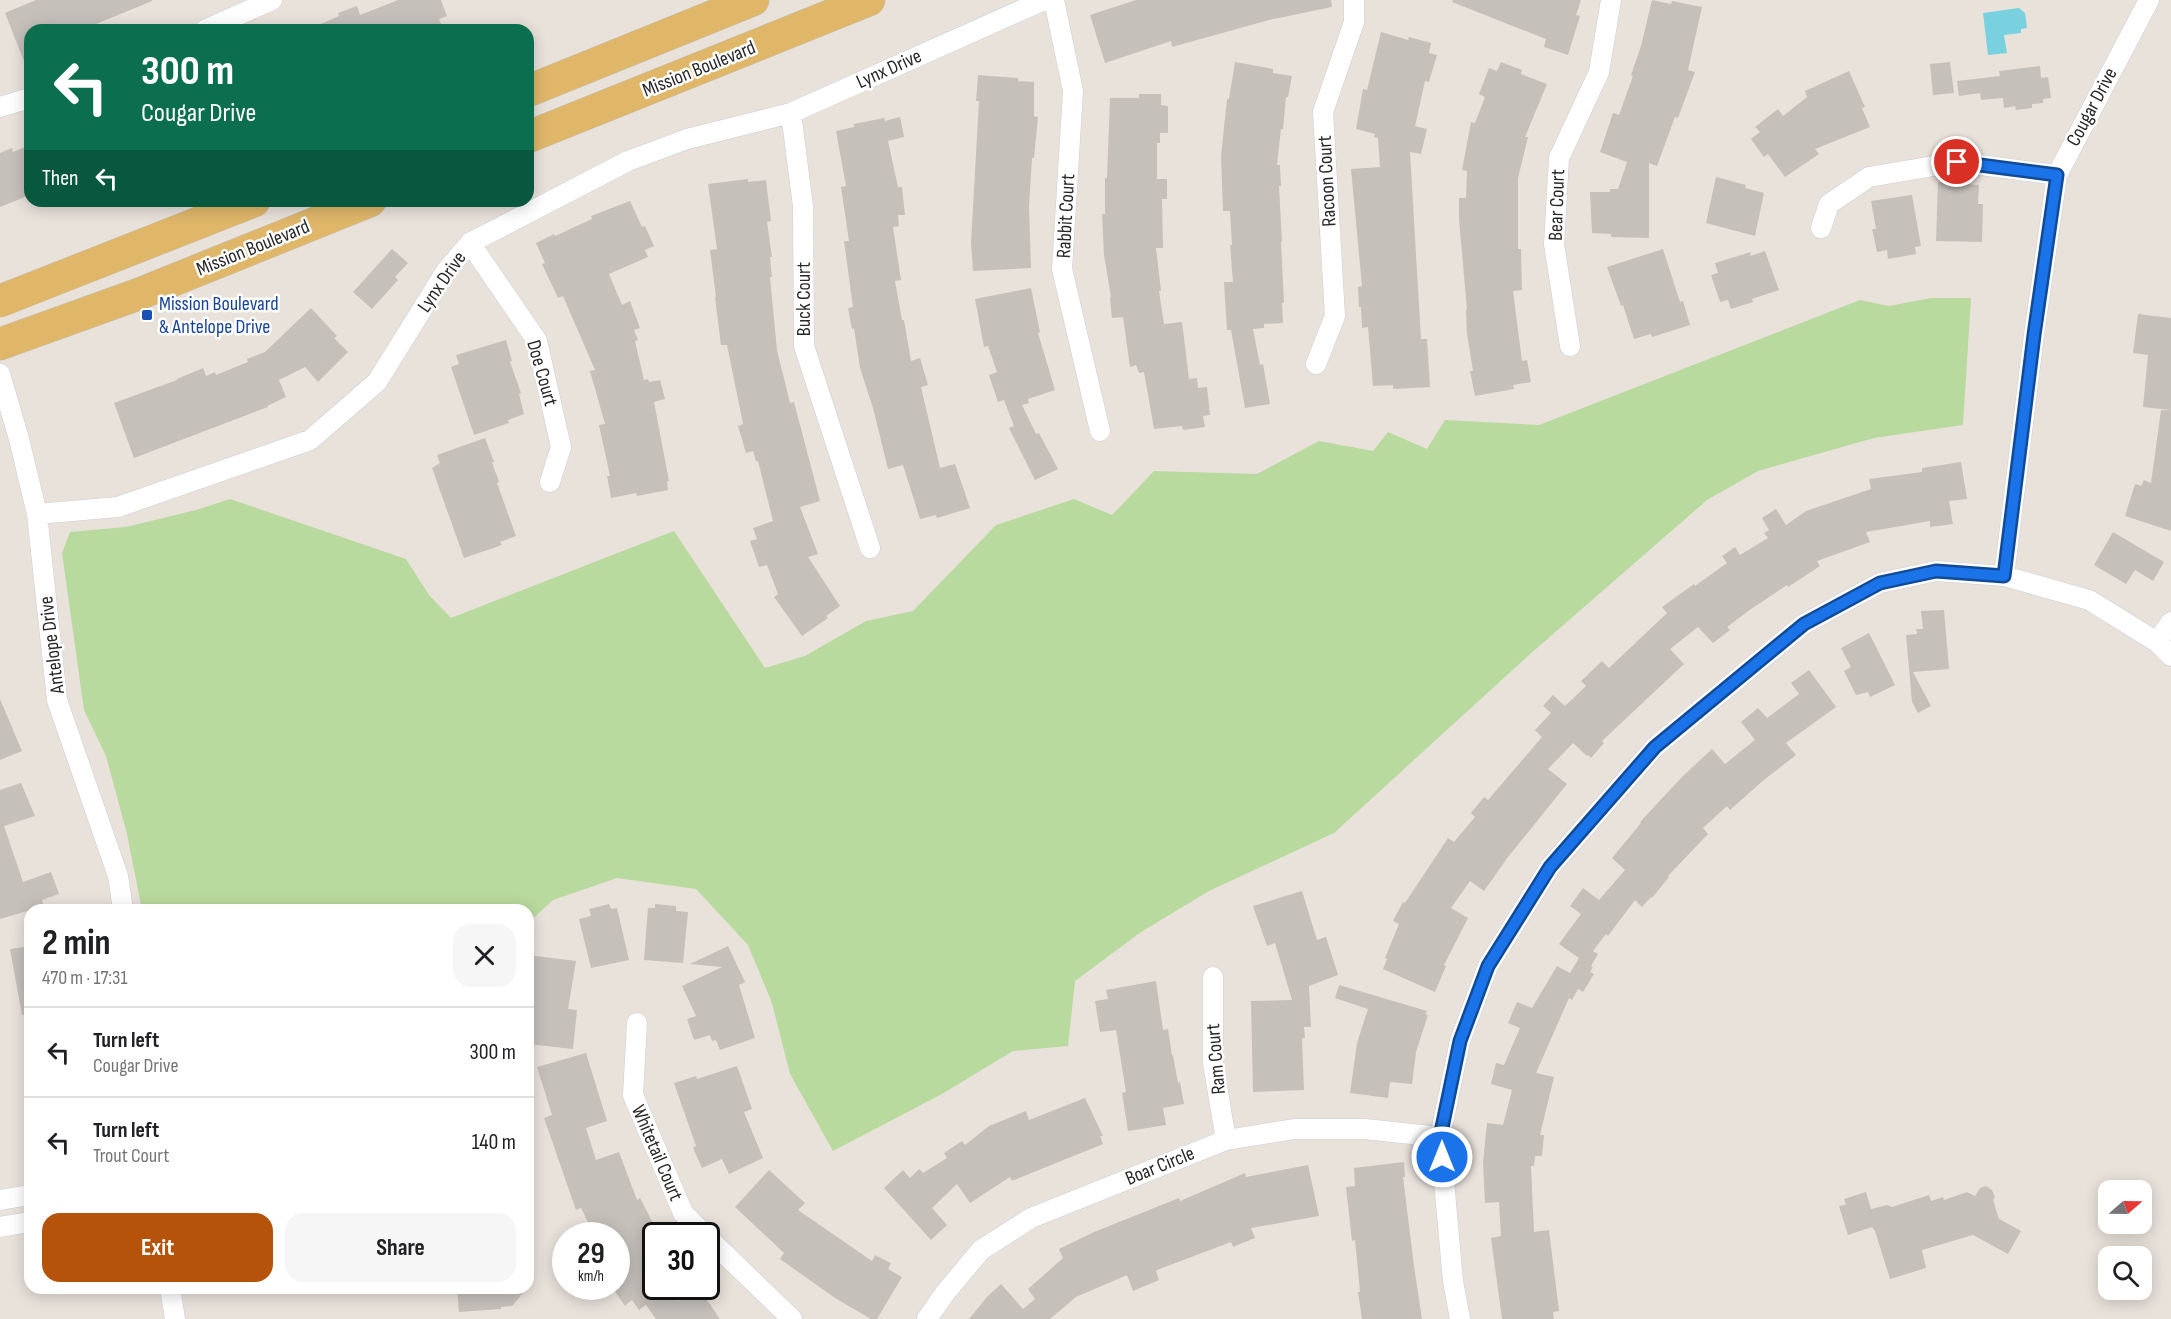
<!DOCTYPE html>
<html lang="en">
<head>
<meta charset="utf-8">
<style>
  :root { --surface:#fff; --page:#f6f6f6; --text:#202124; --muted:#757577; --line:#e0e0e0; --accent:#b45309 }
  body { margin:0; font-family:"Sofia Sans Condensed",sans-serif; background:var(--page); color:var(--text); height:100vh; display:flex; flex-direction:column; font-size:22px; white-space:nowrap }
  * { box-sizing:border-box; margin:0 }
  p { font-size:20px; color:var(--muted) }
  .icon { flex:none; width:33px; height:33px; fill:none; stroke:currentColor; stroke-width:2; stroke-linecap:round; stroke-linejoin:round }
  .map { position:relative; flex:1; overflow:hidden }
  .sheet { position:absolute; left:24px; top:904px; width:510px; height:390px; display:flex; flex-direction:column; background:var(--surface); border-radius:18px; box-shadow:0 3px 15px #0003 }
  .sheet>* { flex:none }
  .banner { position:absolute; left:24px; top:24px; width:510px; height:183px; border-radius:18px; box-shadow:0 3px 15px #0003; background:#0b6e4f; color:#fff; overflow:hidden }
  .needle { width:39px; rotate:70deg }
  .tools { position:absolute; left:2098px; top:1180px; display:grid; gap:12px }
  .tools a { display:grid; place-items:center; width:54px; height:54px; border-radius:12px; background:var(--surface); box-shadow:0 3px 15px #0003; font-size:30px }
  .speed { position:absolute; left:552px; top:1222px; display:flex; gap:12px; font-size:30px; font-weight:700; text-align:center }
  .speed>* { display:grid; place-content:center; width:78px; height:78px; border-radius:50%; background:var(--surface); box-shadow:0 3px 15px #0003; line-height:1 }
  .speed small { font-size:15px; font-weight:400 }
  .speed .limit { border:3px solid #111; border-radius:9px; background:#fff; color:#111 }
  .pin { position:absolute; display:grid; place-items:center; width:51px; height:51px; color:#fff; margin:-26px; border:3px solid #fff; border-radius:50%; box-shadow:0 2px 6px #0007 }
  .me { position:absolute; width:66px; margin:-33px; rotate:0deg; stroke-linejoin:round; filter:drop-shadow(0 0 4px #0008) }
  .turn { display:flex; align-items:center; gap:21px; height:126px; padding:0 18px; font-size:27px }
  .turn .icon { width:78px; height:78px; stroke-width:2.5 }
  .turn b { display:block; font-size:42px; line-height:51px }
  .then { display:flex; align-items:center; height:57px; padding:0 18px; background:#0003; gap:12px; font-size:22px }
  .round { display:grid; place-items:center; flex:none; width:63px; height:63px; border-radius:18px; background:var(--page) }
  .head { display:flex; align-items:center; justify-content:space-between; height:102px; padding:0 18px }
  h1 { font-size:36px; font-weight:700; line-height:45px }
  .primary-button { display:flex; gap:12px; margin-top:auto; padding:12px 18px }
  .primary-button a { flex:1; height:69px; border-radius:18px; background:var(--accent); color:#fff; font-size:24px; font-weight:700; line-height:69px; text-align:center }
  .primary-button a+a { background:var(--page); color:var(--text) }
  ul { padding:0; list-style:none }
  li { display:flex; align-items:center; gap:18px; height:90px; padding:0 18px; border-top:2px solid var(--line) }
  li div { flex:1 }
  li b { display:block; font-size:22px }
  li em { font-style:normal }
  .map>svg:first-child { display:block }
</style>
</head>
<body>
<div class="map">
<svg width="2171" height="1319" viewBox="0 0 2171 1319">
  <rect width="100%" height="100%" fill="#e9e2db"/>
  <path fill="#b9da9e" d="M1931 298H1971L1963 425 1874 438 1758 471 1707 500 1529 655 1334 833 1209 891 1141 932 1075 981 1068 1046 1013 1051 942 1094 833 1151 790 1074 772 1003 748 945 696 889 617 878 553 900 528 923V910H142L127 834 106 756 84 710 62 553 70 532 126 527 196 510 230 499 406 559 429 595 451 618 674 531 765 668 805 656 866 621 913 611 996 525 1074 499 1112 515 1154 471 1257 474 1319 441 1373 451 1388 432 1427 449 1445 420 1539 425 1860 300 1889 306Z"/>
  <path fill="#79d1e0" d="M2019 8 2025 13 2027 28 2021 29V33L2004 35 2007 53 1988 55 1983 13Z"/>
  <path fill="#c5c0ba" d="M36 0H152V1L96 24 98 30H30L29 74 5 13Z
    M398 0H441L447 16 439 19 441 24 425 30H307L339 16 338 13 357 6 360 15Z
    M1136 0H1331L1332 7 1269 20 1172 47 1171 41 1105 63 1090 15Z
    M1453 0H1581L1576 15 1580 16 1568 55 1544 47 1546 39 1452 2Z
    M1652 0 1671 4 1672 1 1702 7 1688 70 1695 72 1678 118 1675 117 1657 166 1649 163V238L1611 237V234L1592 233 1590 192H1610V189H1618L1627 162 1600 152 1613 113 1619 115 1633 76 1631 75 1641 46Z
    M1381 32 1408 40 1409 37 1431 43 1429 53 1437 55 1429 82 1425 81 1415 126 1427 129 1421 154 1410 152 1421 339H1427L1430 387 1393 389V385L1373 386 1368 327 1362 328 1361 307H1359L1358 287 1362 286 1351 169 1380 167 1378 138 1374 137 1375 134 1356 129 1363 89 1367 90Z
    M1235 62 1273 69V73L1292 76 1288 97H1286L1283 129H1281L1277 165H1280L1281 186H1279L1282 242H1281L1284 303H1282L1283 323 1264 324V328L1253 329 1260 365 1263 364 1270 404 1245 408 1231 330H1227L1224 282H1233L1230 245H1232L1230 211H1223L1221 156 1227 99H1229Z
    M1501 62 1522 70 1521 74 1547 84 1525 137H1528L1518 178V249H1521L1522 290 1513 291 1522 361 1527 360 1531 382 1513 385 1514 389 1475 396 1470 371H1473L1467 334 1466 310H1467L1459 219V198H1466L1467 171 1462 170 1471 122 1475 123 1485 97 1479 94 1489 68 1497 71Z
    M1950 62 1954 93 1933 95 1930 64Z
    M2040 66 2041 78 2048 77 2051 98 2043 99V103L2032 104V108L2016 110 2015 106 2004 108 2003 98 1981 100 1980 93 1959 96 1957 81 2000 76 1999 71Z
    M1849 71 1865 107 1862 108 1870 127 1815 149 1819 154 1785 177 1768 154 1764 157 1751 139 1760 132 1755 127 1778 109 1783 116 1807 97 1805 91Z
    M978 75 1018 78V81L1034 82V116L1038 117 1034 158H1032L1029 207 1031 268 973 271 971 243 979 101H976Z
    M1139 94H1161V105L1168 106V133H1160V143H1157V179H1167V199H1162L1163 248H1156L1161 291H1159L1164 324 1182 322 1189 379 1197 378 1198 388 1207 387 1210 415 1203 416 1205 427 1183 430 1182 426 1154 429 1144 372 1139 373 1136 365 1130 367 1123 317 1112 318 1110 298 1111 297 1104 255 1102 214H1105V178H1107L1110 98H1139Z
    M900 117 904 137 888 141 898 187H902L905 215H898L899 226 893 227 901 280 895 281 902 320H904L911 361 920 358 928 385 921 387 940 468 955 464 970 508 937 518 936 515 920 519 903 465 888 469 873 408 860 368 854 328 852 329 848 308 853 307 844 241H849L841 187 846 186 836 131 854 127V124L884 118 885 121Z
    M30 145V195L0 207V153L12 148 13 152Z
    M1716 177 1746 185 1745 188 1764 193 1755 236 1706 223Z
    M748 179V182L766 180 771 221 767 222 772 257H770L772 277H770L777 350 790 403 794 402 820 501 800 507 818 554 808 557 840 606 826 616 828 618 802 636 774 597 778 594 767 565 759 567 750 541 757 539 753 528 773 521 758 461H756L753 451 746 453 738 426 743 424 727 345H721L715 297H716L710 250 717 249 708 184Z
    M1938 182 1979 185 1978 204H1983L1982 242 1936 241Z
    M1912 195 1921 246 1915 247 1916 254 1888 259 1887 250 1877 252 1872 229H1876L1871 201Z
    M630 201 642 227 645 226 654 246 645 250 648 257 609 274 622 305 630 301 640 328 634 330 638 340 635 341 644 380 648 379 649 382 660 380 665 399 654 402 669 481H667L668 490 637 496 636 493 611 498 607 476H610L599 425 605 424 590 371 595 370 563 296 558 298 542 264 545 263 536 243 554 234 555 236 592 219 591 216Z
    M392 249 408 263 395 277 398 280 372 309 353 292Z
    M1663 249 1680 302 1683 301 1690 325 1652 337 1651 334 1634 339 1623 305 1621 306 1607 267Z
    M1765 251 1779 290 1752 299 1753 302 1731 309 1728 300 1720 302 1711 275 1718 273 1715 263 1751 252 1750 256Z
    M1031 288 1040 332 1038 333 1055 390 1028 399 1029 403 1022 405 1036 434 1039 433 1058 469 1035 480 1009 428 1014 426 1004 400 998 402 989 375 997 372 988 346 984 347 975 299Z
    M311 308 337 336 334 338 348 352 318 382 305 367 279 380 286 397 267 406 268 407 134 458 114 403 177 380V379L203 368 206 376 215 372 216 375 248 362 247 359 265 352Z
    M2138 314 2171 318V410L2143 407 2148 355 2133 353Z
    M506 340 512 361 510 362 521 393 519 394 524 414 508 420 509 423 474 435 451 367 459 364 456 355Z
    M2161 410H2171V531L2125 516 2135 484 2141 486 2144 480 2151 483Z
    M485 438 494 462H492L499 482 497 483 516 536 500 542 502 545 464 558 432 468 440 463 437 455Z
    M1961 462 1967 499 1949 501 1953 524 1930 527V521L1866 532 1870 542 1817 561 1820 566 1788 587 1787 585 1751 609 1727 627 1730 630 1713 643 1698 627 1670 649 1684 664 1602 741 1604 743 1591 758 1588 755 1587 756 1573 743 1548 769 1567 784 1508 857 1484 891 1470 881 1451 908 1468 918 1444 965 1446 966 1435 992 1383 969 1387 959 1385 958 1399 924 1393 921 1403 902 1405 903 1448 838 1454 842 1475 817 1471 813 1484 797 1488 800 1542 737 1535 730 1551 713 1543 706 1553 695 1565 706 1586 686 1581 681 1602 661 1609 668 1667 613 1662 607 1694 584 1695 586 1727 563 1722 556 1735 547 1740 555 1768 538 1764 533 1769 530 1762 518 1776 509 1786 525 1806 511 1871 489 1869 479 1922 472V468Z
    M2113 532 2164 562 2153 581 2135 570 2126 584 2094 565Z
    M1944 610 1949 669 1913 672 1931 706 1918 713 1912 702 1906 635 1917 634 1916 629H1923L1921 611Z
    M1869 633 1895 685 1870 697 1868 692 1856 695 1844 671 1851 667 1841 648Z
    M1809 670 1836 707 1786 743 1796 755 1765 779 1730 810 1727 806 1703 828 1708 834 1668 876 1669 877 1652 898 1651 897 1642 907 1635 900 1608 936 1606 934 1593 951 1598 954 1591 966 1593 967 1590 972 1594 974 1583 992 1578 989 1572 1000 1569 998 1536 1073 1554 1077 1540 1135H1544L1542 1156H1535L1534 1166H1531L1534 1232 1549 1230 1559 1311 1553 1312 1554 1319H1502L1491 1238 1501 1236 1499 1202 1485 1203 1483 1162 1487 1123 1503 1125 1512 1090 1491 1084 1496 1063 1504 1065 1520 1028 1508 1023 1517 1002 1532 1008 1557 966 1570 973 1579 958 1559 944 1581 914 1570 906 1583 888 1599 900 1625 870 1612 858 1641 823 1640 822 1682 777 1712 749 1725 764 1755 740 1741 722 1758 708 1767 718 1799 694 1791 683Z
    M0 699 22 751 0 760Z
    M21 783 35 816 4 826 23 882 51 872 59 894 42 900 43 904 33 907 34 909 0 919V790Z
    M1302 891 1317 940 1326 937 1338 975 1309 986 1311 1027H1304L1305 1038H1302L1304 1090 1253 1092 1251 1001 1292 1000 1275 943 1267 946 1253 906Z
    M609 904 611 909 617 908 629 960 591 968 579 919 591 916 589 909Z
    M655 904 676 906V911L688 912 683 963 644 960 648 908H655Z
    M30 946V1014L22 1015 10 949Z
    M728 946 745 982 739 985 755 1038 720 1050 716 1040 712 1041 710 1035 694 1040 687 1019 696 1016 682 986 722 967 690 964Z
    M528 955 576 961 568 1009 577 1010 573 1049 528 1044Z
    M1156 981 1163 1030 1168 1029 1172 1056 1173 1055 1178 1083 1180 1082 1184 1104 1163 1108 1166 1125 1128 1131 1122 1093 1126 1092 1116 1030 1100 1032 1095 1001 1108 999 1106 990Z
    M1339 985 1427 1011 1425 1014 1428 1015 1416 1052 1412 1084 1390 1082 1388 1098 1350 1093 1357 1043 1368 1009 1335 998Z
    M586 1053 607 1121 586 1128 596 1160 619 1152 637 1200 640 1198 656 1229V1287H669L678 1301 698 1287 720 1319H656L646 1305 639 1310 632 1300 625 1306 612 1287H616V1236H595L581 1208 576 1210 544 1118 552 1115 537 1067Z
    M737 1066 752 1109 744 1112 763 1158 729 1174 722 1159 702 1168 693 1148 696 1146 674 1083 696 1076 697 1079Z
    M1085 1098 1103 1136H1100L1103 1144 1012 1181 1010 1177 970 1203 957 1184 932 1208 947 1225 931 1240 884 1188 903 1170 910 1178 919 1169 923 1173 947 1158 944 1153 962 1141 965 1145 989 1126 1026 1111 1029 1120Z
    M1404 1162 1405 1177H1403L1414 1266 1422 1319H1362L1358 1292H1360L1355 1240 1352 1241 1346 1187 1355 1186 1354 1168Z
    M1308 1165 1319 1216 1251 1228 1255 1238 1233 1247 1231 1242 1157 1270 1156 1271 1159 1280 1133 1291 1127 1275 1076 1297 1050 1319H969L987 1297 1001 1284 1023 1309 1035 1299 1028 1289 1063 1258 1059 1249 1094 1232 1179 1198 1180 1201 1245 1173 1246 1177Z
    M769 1170 805 1203 798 1210 872 1261 875 1255 891 1263 888 1269 902 1277 877 1319H871L835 1298 780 1259 784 1253 735 1207Z
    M1986 1186 1992 1190 1995 1197 1993 1200 1999 1219 2021 1231 2008 1254 1973 1235 1922 1250 1926 1268 1890 1279 1875 1231 1872 1227 1848 1235 1839 1206 1846 1205 1844 1199 1866 1192 1871 1209 1887 1205 1892 1207 1929 1195 1931 1201 1943 1197 1944 1200 1967 1192 1975 1196 1980 1188Z
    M457 1288H527L512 1306 501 1307V1309L459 1312Z"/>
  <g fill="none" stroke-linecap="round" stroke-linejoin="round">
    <defs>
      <path id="minor" d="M1054 0 1073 91 1062 269 1100 431
        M205 30 272 0
        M0 107 30 98
        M791 113 803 206 804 346 870 548
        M1821 228 1829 204 1869 177 1957 162 2057 175
        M470 243 537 341 561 447 550 482
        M1570 346 1554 244 1559 158 1599 72 1611 0
        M1316 364 1335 316 1323 112 1354 22V0
        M0 374 19 439 37 514 57 700 118 876 123 910
        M37 514 118 507 310 440 377 382 446 271 470 243 628 161 687 139 791 113 1044 0
        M2004 576 2034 335 2057 175 2149 0
        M2157 642 2171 622
        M1213 977V1063L1226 1140
        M637 1023 633 1095 683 1213 706 1236
        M0 1200 30 1195
        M0 1227 30 1222
        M706 1236 792 1319
        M170 1288 175 1319
        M927 1319 945 1293 981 1250 1031 1218 1226 1140 1294 1129H1365L1440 1137
        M1460 1319 1453 1281 1440 1137 1460 1041 1488 966 1550 867 1655 747 1804 624 1880 583 1936 571 2004 576 2089 600 2157 642 2171 656"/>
      <path id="primary" d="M528 91 753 0
        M528 137 869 0
        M0 301 254 201
        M0 344 139 294 370 201"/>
    </defs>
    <use href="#minor" stroke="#caced9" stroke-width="21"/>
    <use href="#primary" stroke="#c3c3c3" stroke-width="33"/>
    <use href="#minor" stroke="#fff" stroke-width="20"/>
    <use href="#primary" stroke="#e0b769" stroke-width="32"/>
  </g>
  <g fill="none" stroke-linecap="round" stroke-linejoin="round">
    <defs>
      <path id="route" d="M1442 1157 1440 1137 1460 1041 1488 966 1550 867 1655 747 1804 624 1880 583 1936 571 2004 576 2034 335 2057 175 1957 162"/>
    </defs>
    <use href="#route" stroke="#114b97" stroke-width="15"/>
    <use href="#route" stroke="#1a73e8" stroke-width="10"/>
  </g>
  <rect fill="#1a4fb4" stroke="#fff" stroke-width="2" x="141" y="309" width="12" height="12" rx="3"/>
  <g text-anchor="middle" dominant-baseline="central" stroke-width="5" stroke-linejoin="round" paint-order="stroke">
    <g font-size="20" fill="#282828" stroke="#fff">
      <text transform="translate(699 69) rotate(-22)">Mission Boulevard</text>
      <text transform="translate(889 69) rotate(-24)">Lynx Drive</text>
      <text transform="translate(2092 107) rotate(-62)">Cougar Drive</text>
      <text transform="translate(1327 181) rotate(-93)">Racoon Court</text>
      <text transform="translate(1557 205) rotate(-88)">Bear Court</text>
      <text transform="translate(1066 216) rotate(-87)">Rabbit Court</text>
      <text transform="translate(253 248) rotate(-22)">Mission Boulevard</text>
      <text transform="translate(442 282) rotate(-55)">Lynx Drive</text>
      <text transform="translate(804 299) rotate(-90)">Buck Court</text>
      <text transform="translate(542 373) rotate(74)">Doe Court</text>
      <text transform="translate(52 645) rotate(-97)">Antelope Drive</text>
      <text transform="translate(1216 1059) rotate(-95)">Ram Court</text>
      <text transform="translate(657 1153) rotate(67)">Whitetail Court</text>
      <text transform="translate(1160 1166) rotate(-22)">Boar Circle</text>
    </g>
    <g font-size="20" fill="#164399" stroke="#fff" text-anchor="start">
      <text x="159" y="304">Mission Boulevard<tspan x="159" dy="23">&amp; Antelope Drive</tspan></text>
    </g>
  </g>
</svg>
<div class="tools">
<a><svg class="needle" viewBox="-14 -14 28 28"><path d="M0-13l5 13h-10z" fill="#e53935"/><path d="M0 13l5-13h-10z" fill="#757577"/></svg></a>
<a><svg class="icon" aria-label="search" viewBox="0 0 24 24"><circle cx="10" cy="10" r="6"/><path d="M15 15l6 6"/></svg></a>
</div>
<div class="speed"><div>29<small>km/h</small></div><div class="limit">30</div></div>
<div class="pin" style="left:1957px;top:162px;background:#d93025"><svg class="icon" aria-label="arrive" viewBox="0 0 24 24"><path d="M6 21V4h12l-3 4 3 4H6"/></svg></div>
<svg class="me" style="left:1442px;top:1157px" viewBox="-20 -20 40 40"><circle r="17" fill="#1a73e8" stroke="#fff" stroke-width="3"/><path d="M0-11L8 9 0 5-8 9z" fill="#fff"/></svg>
<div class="banner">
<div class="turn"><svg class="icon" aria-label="left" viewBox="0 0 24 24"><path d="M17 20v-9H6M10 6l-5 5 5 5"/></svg><div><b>300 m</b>Cougar Drive</div></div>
<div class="then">Then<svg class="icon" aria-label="left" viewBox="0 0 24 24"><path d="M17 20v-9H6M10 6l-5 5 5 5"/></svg></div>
</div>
<section class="sheet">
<div class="head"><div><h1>2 min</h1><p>470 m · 17:31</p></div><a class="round"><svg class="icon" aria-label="close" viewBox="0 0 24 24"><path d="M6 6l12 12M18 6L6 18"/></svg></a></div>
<ul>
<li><svg class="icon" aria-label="left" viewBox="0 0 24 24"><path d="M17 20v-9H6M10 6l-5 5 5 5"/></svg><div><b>Turn left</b><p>Cougar Drive</p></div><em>300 m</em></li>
<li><svg class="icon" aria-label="left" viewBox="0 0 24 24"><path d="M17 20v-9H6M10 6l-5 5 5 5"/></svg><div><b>Turn left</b><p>Trout Court</p></div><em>140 m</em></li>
</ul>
<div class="primary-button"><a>Exit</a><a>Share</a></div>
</section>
</div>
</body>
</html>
